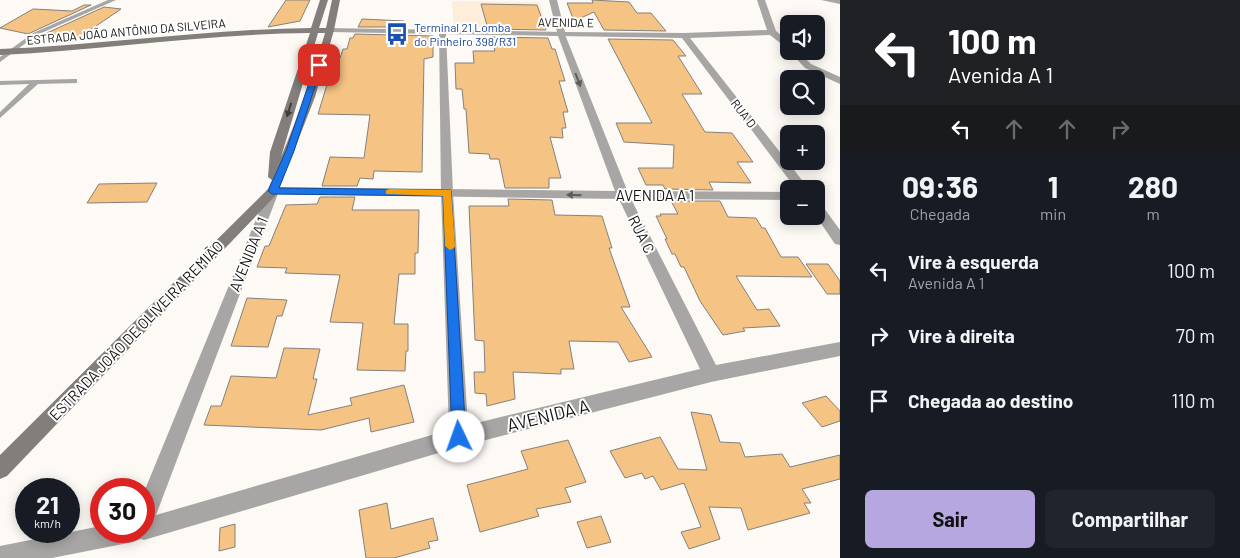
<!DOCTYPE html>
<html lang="pt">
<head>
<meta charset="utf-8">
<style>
  :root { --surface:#171b24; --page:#20242c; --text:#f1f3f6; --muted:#9ea1a6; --accent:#b6a7e0 }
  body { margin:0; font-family:Barlow,sans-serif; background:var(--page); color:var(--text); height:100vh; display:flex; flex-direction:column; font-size:19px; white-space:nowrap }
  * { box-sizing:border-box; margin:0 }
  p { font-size:16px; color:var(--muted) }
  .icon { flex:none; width:28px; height:28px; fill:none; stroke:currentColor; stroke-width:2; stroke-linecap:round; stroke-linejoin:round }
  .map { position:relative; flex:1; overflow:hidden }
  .side { display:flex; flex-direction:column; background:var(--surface); width:400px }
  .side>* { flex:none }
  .banner { background:#202124; color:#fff; overflow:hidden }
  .tools { position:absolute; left:780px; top:15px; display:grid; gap:10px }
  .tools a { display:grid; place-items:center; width:45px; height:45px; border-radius:8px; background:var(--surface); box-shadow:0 2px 12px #0003; font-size:25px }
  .speed { position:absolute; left:15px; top:478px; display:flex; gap:10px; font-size:25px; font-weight:700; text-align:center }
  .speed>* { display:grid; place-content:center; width:65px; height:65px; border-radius:50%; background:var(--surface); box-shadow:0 2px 12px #0003; line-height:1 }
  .speed small { font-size:12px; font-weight:400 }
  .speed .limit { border:8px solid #d22; background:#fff; color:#111 }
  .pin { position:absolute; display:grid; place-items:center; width:42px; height:42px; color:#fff; margin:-21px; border-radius:10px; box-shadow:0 2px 8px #0006 }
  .me { position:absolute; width:55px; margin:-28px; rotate:357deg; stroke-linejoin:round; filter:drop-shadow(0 0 4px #0008) }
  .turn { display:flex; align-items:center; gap:18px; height:105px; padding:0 25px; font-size:22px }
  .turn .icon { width:65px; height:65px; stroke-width:2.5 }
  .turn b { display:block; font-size:35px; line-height:42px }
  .lanes { display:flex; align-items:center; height:48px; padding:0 25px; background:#0003; justify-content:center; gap:25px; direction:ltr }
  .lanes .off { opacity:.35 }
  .eta { display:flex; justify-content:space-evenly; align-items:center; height:85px; text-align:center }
  .eta b { font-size:30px; font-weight:700; line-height:35px }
  .button { display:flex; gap:10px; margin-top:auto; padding:10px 25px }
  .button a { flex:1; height:58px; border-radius:8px; background:var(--accent); color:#111; font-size:20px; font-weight:700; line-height:58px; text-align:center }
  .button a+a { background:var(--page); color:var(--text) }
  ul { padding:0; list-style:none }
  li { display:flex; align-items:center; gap:15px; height:65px; padding:0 25px }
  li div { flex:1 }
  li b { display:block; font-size:19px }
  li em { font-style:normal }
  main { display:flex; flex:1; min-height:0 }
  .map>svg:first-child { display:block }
</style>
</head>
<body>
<main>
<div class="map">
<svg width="840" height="558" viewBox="0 0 840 558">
  <rect width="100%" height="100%" fill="#fdf9f4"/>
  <path fill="#fceeda" d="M452 1 539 2 548 29 454 27Z"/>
  <path fill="#f5c384" stroke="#84817c" d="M286 0H310L300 21 268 27Z
    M592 0 629 2 637 13H651L666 31 604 30 594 12 574 21 567 3H593Z
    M481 4 537 5 546 30 488 29Z
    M84 5H91L28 34 0 28 33 9 72 11Z
    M104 7 121 9 74 41 38 37Z
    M362 19 404 21 405 27H358Z
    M355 34 433 36V57L424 59 422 172 374 171 373 179 360 178 357 186H322L330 157 364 158 370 115 318 114 329 78H326L332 58H340L343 49H347L350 38H353Z
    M491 37 548 38 552 49H555L565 81H559L568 112H563L566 128H562L563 138 550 137 561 178H549V188H505L499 159H490L489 154 469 153 466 109H464L462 89H456L455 63H474L473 51H495Z
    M608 39 673 40 686 56H678L702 94H682L705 132 732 133 753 162H737L751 183 709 182 713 190 665 189 663 185H646L638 168H673L674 145 624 142 616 123H652Z
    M157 183 147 202 87 203 99 184Z
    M320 197H355L352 210H419L418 253H415V274H399L394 324H408V351H406L405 371 357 370 363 323 330 322 340 275 285 273 287 268 257 267 265 246H269L286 205 317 204Z
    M508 199 552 200 555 215 602 216 612 248H609L630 307H621L652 357 629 362 618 342 569 341 574 369H561V374L513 372 515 399 487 406 486 394 475 393 474 372H485L484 341 475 340 469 206H509Z
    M671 201H720L728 217 756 218 762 228H765L781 257H798L812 277 736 276 757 310 769 309 780 326 743 328 745 331 723 335 700 301 684 267H681L675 254H672L665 239H667L656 216H661L660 214H678Z
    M806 264H828L840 281V294H827Z
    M247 298 287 300 282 316H277L268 347 231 346Z
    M284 348 320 349 313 379H317L308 415 352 405 350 398 404 385 414 422 371 432 369 418 321 430 204 425 211 406H221L231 376 276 378Z
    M826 396 840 411V421L822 427 802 403Z
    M691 412 711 415 720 442 740 443 745 457 782 454 790 467 840 455V479L802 489 811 503H804L810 513 748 530 741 508 709 507 720 539 689 549 681 532 701 527 684 483 661 490 653 476 645 479 642 473 625 478 610 451 660 437 678 469 707 470Z
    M568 440 586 482 565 488 571 502 536 509 539 516 480 532 467 485 528 469 521 451Z
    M387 503 391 529 433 518 438 540 428 542 430 548 394 558H366L359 510Z
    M601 516 611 542 587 548 577 522Z
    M235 524V547L219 551 220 528Z"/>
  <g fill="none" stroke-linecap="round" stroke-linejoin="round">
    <path fill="#a8a6a4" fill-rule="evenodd" d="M108 0H116L37 35 0 62V57L33 33Z
      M74 79H77V83L38 84 0 118V112L29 84 0 85V81Z"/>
    <path fill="#a8a6a4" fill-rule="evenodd" d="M549 0H557L565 32 684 33 767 30 757 0H765L776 31 789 42V50L770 35 690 38 809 189H796L682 38 558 36Z
      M821 0H840V4Z
      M439 31 446 33 453 193 468 425 700 369 617 195 623 191 789 192V200L631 199 716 365 840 342V356L711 382 459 447 144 540 141 539 133 542 52 558H0V546L101 526V531H144V492L269 188H277L279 191 156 515 449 430 441 193Z
      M789 51H798L811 64 840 77V84L805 68Z
      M816 203 821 204 840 230V245L835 244 816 216Z"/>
    <path fill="#a8a6a4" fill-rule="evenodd" d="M327 28 564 32 629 195 623 199 269 194 267 191 273 187 615 191 558 36 330 32H327Z"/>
    <path fill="#817e7b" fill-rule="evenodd" d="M320 0H328L319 28H326L332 0H340L334 30 315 97 277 194 7 476 0 479V455L268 189 272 180 268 177 270 152 310 33C206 34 103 50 0 55V49C104 45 207 29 311 28ZM318 33H325C313 75 298 117 281 157Z"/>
  </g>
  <defs><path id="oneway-solid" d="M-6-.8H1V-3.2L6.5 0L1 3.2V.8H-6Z" transform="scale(1.25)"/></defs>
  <g fill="#5e5c5a">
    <use href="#oneway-solid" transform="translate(578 80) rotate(69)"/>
    <use href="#oneway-solid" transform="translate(574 195) rotate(-179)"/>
  </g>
  <use fill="#403e3b" href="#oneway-solid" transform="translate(289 110) rotate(107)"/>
  <path fill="#1a73e8" stroke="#114b97" d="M319 63 322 65 294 151 279 188 451 190 466 437 464 442 459 444 454 442 452 437 443 196 272 194 268 191 286 151 315 65Z"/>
  <path fill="#f59e0b" d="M390 189 451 190 455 246 454 248 450 250 445 246 443 196 386 194V190Z"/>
  <defs>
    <symbol id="bus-bare" viewBox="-9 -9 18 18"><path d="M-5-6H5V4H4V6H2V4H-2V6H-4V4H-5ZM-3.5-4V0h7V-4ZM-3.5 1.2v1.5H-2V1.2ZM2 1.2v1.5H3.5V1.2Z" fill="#1a4fb4" stroke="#fff" stroke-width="2.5" paint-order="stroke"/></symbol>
  </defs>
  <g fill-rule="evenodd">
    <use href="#bus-bare" x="381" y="18" width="32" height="32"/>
  </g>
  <g text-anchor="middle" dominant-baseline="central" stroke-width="4" stroke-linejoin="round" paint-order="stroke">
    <g font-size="12" fill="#141311" stroke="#fff">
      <text transform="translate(566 22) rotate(1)">AVENIDA E</text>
      <text transform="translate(126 31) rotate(-5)">ESTRADA JOÃO ANTÔNIO DA SILVEIRA</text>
      <text transform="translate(744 113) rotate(52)">RUA D</text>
    </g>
    <g font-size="12" fill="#164399" stroke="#fff" text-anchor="start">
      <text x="414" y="27">Terminal 21 Lomba<tspan x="414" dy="14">do Pinheiro 398/R31</tspan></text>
    </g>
    <g font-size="15" fill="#141311" stroke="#fff">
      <text x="655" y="195">AVENIDA A 1</text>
      <text transform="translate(642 234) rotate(64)">RUA C</text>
      <text transform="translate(248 254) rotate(-68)">AVENIDA A 1</text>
      <text transform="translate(136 330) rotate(-46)">ESTRADA JOÃO DE OLIVEIRA REMIÃO</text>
    </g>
    <g font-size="18" fill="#141311" stroke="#fff">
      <text transform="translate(548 415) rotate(-14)">AVENIDA A</text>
    </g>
  </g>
</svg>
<div class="tools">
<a><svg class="icon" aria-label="sound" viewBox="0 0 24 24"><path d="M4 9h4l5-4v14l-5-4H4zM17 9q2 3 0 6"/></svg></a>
<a><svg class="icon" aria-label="search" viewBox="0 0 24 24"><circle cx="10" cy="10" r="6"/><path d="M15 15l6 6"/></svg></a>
<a>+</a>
<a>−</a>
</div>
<div class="speed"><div>21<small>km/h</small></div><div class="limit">30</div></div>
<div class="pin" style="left:319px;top:65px;background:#d93025"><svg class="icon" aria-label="arrive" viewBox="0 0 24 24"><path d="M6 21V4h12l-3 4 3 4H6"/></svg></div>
<svg class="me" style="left:459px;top:437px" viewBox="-20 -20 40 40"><circle r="19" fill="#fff"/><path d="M0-13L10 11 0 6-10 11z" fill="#1a73e8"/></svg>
</div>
<section class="side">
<div class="banner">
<div class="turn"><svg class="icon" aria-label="left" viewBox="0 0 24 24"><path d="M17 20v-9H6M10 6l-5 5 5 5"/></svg><div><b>100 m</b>Avenida A 1</div></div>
<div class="lanes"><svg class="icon" aria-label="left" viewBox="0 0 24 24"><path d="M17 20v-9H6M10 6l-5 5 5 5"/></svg><svg class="icon off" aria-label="ahead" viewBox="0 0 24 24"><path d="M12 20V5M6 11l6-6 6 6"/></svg><svg class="icon off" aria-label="ahead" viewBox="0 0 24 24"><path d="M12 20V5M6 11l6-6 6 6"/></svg><svg class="icon off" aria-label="right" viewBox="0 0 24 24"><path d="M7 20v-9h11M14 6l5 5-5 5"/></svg></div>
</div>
<div class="eta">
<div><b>09:36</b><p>Chegada</p></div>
<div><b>1</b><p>min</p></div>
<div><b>280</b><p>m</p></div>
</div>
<ul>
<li><svg class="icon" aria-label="left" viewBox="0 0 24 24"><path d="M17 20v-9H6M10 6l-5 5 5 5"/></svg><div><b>Vire à esquerda</b><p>Avenida A 1</p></div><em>100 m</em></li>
<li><svg class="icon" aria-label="right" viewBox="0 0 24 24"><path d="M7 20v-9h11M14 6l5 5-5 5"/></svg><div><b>Vire à direita</b></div><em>70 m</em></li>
<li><svg class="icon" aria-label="arrive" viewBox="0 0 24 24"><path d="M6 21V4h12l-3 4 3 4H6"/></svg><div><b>Chegada ao destino</b></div><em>110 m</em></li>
</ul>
<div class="button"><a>Sair</a><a>Compartilhar</a></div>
</section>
</main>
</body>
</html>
